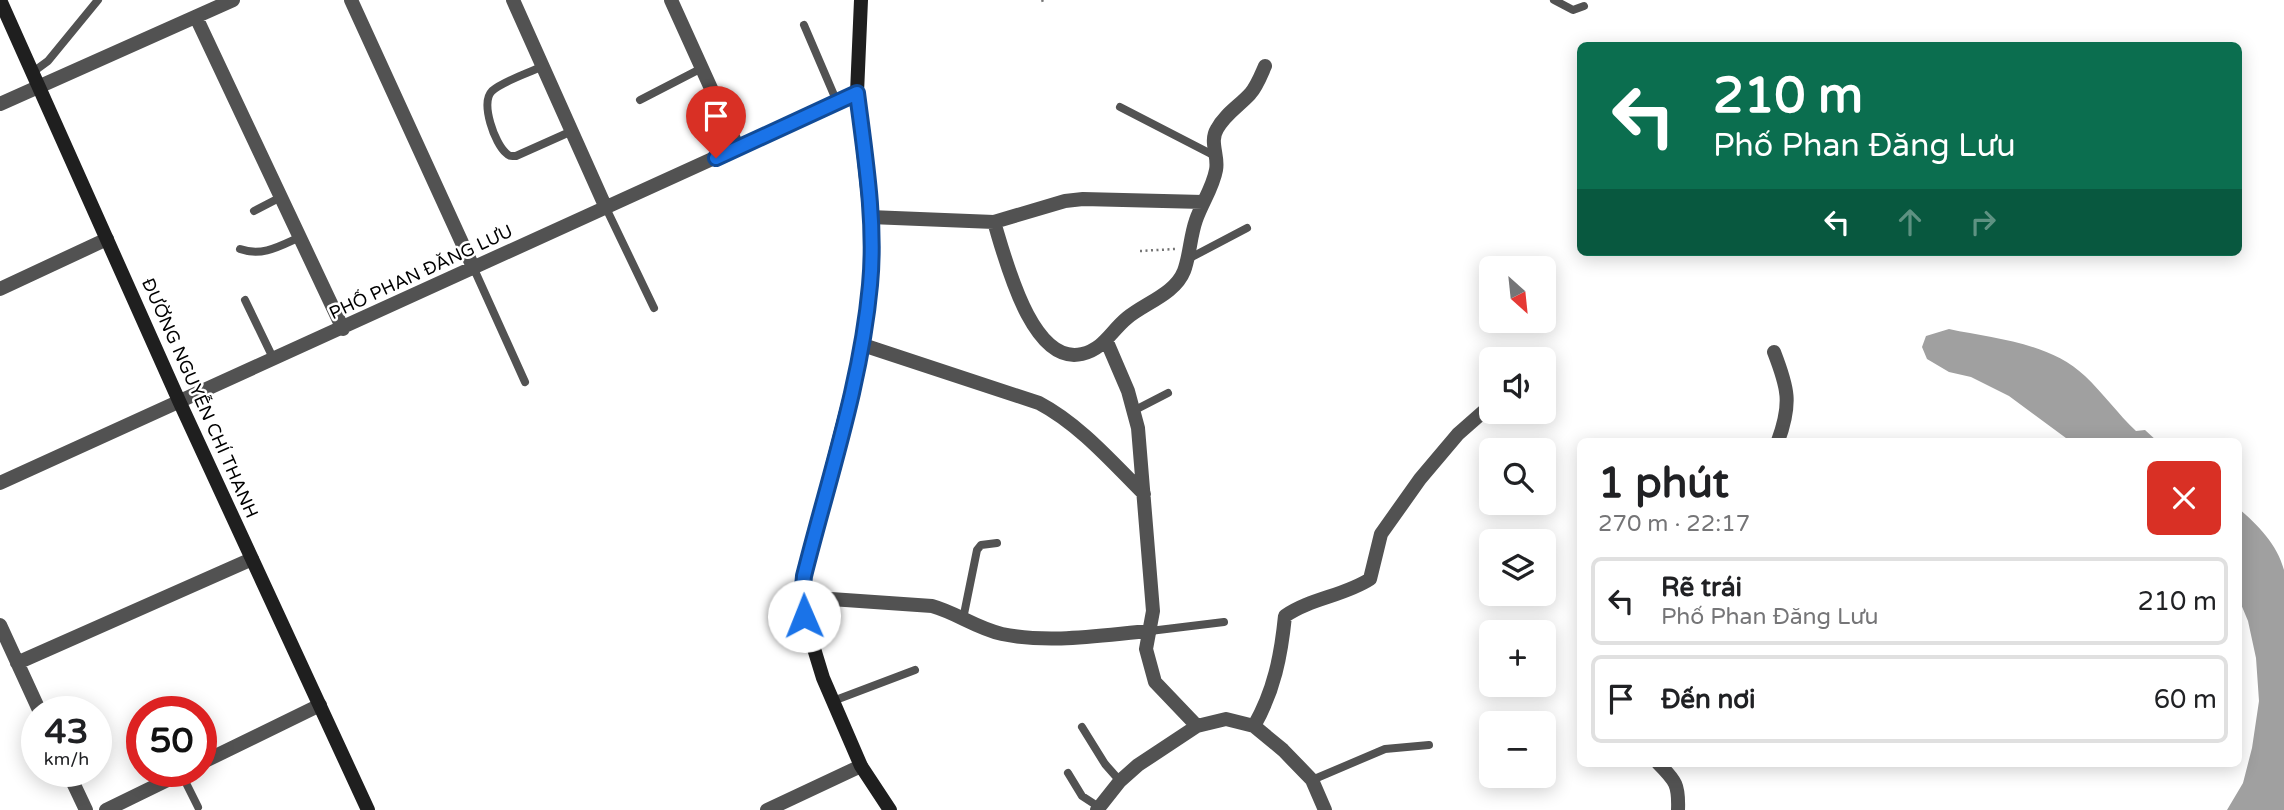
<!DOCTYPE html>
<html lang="vi">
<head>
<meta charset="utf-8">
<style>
  :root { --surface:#fff; --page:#f6f6f6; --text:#202124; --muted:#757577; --line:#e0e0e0 }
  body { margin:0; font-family:"Varela Round",sans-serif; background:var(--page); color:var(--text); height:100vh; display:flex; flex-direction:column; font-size:26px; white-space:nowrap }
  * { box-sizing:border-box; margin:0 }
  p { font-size:23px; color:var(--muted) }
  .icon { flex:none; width:38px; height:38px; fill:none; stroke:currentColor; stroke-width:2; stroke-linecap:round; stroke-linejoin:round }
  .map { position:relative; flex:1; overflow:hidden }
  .sheet { position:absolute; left:1577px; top:438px; width:665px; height:329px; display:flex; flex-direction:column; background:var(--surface); border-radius:10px; box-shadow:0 4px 18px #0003 }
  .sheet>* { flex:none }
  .hud { position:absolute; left:1577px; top:42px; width:665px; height:214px; border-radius:10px; box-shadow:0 4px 18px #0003; background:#0b6e4f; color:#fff; overflow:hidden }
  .needle { width:46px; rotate:153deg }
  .tools { position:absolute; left:1479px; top:256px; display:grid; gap:14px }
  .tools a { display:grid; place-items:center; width:77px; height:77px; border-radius:10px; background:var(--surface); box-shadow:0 4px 18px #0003; font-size:35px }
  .speed { position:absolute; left:21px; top:696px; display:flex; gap:14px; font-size:35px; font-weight:700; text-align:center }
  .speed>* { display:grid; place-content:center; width:91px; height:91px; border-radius:50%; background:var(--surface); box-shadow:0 4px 18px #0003; line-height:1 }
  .speed small { font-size:18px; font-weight:400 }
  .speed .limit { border:10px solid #d22; background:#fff; color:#111 }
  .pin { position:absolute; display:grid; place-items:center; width:60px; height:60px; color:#fff; margin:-72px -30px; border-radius:50% 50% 50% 0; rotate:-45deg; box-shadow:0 0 7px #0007 }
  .pin .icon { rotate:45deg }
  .me { position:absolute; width:77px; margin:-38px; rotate:359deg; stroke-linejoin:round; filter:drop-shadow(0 0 5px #0008) }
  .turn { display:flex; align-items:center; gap:24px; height:147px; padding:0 21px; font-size:32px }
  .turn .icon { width:91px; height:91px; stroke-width:2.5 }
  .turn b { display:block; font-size:49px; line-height:60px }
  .lanes { display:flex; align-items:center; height:66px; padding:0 21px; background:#0003; justify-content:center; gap:35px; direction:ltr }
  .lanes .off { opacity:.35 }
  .round { display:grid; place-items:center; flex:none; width:74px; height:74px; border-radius:10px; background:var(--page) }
  .head { display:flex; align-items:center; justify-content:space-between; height:119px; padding:0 21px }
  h1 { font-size:42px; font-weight:700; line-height:52px }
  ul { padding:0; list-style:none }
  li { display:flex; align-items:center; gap:21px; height:88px; margin:0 14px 10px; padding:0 7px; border:4px solid var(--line); border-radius:10px }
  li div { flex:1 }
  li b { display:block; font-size:26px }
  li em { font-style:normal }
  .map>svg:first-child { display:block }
</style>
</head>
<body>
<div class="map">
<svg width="2284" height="810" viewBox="0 0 2284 810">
  <rect width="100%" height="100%" fill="#fff"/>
  <path fill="#a0a0a0" d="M1949 329C1995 339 2049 342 2085 376 2103 393 2118 414 2136 431L2145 430 2157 441H2070L2009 396 1971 377 1949 372 1927 359 1922 347 1926 336Z
    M2238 508C2258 525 2277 544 2284 570V810H2227L2243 783 2252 748 2259 701 2256 658 2248 621 2238 597Z"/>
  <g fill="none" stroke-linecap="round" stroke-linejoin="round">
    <path stroke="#747474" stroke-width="2.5" stroke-dasharray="2 3.5" stroke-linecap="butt" d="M1042 0 1043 2
      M1140 251 1175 249"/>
    <path stroke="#525252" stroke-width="8" d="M1554 0 1573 10 1584 6
      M804 25 837 102
      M543 66C529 73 503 81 492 91 480 103 495 144 506 153 510 157 511 156 516 156L572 131
      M33 72 48 61 98 0
      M640 100 702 68
      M1120 107 1217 157
      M606 208 654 308
      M254 211 281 197
      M240 249C262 257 280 246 300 237
      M1188 259 1247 228
      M474 269 525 382
      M245 300 274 360
      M1135 410 1168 393
      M963 619 977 550 981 545 997 543
      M1150 631 1224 622
      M833 701 915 670
      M1082 727 1105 764 1120 781
      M181 773 198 807
      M1068 773 1082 796 1099 807
      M1312 780 1385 749 1429 745"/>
    <path stroke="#525252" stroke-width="14" d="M351 0 474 269
      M513 0 606 208
      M671 0 738 148
      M196 17 343 329
      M0 104 233 0
      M870 217 994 222 1065 201 1083 199 1203 202
      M994 222C1005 257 1031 366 1082 354 1104 349 1111 331 1127 318 1145 303 1175 294 1184 271 1190 255 1190 237 1196 220 1202 203 1213 187 1216 170 1219 156 1209 142 1217 129 1225 114 1239 106 1250 94 1257 86 1261 75 1265 66
      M0 289 107 239
      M1107 342 1128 391 1138 428 1153 611 1146 649 1155 682 1197 726
      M863 345 1039 403C1079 424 1112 462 1144 494
      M1774 352C1788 388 1792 403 1778 441
      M0 483 857 93
      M802 597 932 606C957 613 976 628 1002 634 1050 644 1102 635 1150 631
      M0 625 40 712
      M17 663 252 559
      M1254 726C1274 691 1281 656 1285 616 1311 598 1344 596 1370 579L1381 534 1420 479 1458 434 1491 405
      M201 763 320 705
      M1658 763C1676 781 1679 785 1678 810
      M68 772 86 810
      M106 810 184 772
      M767 810 861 766
      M1097 810 1120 781 1138 765 1197 726 1226 719 1254 726 1283 750 1312 780 1325 810"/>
    <path stroke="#1f1f1f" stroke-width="14" d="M0 0 180 403 368 810
      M861 0 857 93 870 217 871 282 863 345 804 576 802 597 804 616 823 678 861 766 890 810"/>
  </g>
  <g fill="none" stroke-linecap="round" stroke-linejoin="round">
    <defs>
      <path id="route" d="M716 158 857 93C865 156 876 222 870 285 861 384 828 480 804 576L802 597 804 616"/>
    </defs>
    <use href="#route" stroke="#114b97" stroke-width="18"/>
    <use href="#route" stroke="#1a73e8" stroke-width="12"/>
  </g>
  <g text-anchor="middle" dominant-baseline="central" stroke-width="5" stroke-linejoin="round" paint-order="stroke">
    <g font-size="18" fill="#000" stroke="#fff">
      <text transform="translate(421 272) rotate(-25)">PHỐ PHAN ĐĂNG LƯU</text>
      <text transform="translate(200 398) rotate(66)">ĐƯỜNG NGUYỄN CHÍ THANH</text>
    </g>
  </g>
</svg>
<div class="tools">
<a><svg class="needle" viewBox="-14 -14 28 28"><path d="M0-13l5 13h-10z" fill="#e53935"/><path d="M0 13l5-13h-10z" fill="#757577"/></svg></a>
<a><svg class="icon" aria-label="sound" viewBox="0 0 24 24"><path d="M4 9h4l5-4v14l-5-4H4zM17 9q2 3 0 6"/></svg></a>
<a><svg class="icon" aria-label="search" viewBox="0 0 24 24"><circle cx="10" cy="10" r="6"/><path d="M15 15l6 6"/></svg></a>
<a><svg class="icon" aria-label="layers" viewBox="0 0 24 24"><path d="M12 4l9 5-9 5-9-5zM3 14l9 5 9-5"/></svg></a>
<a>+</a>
<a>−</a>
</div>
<div class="speed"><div>43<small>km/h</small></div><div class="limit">50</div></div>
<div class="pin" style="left:716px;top:158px;background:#d93025"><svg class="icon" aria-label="arrive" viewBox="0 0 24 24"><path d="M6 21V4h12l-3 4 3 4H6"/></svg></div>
<svg class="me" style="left:804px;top:616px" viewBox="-20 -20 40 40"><circle r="19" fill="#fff"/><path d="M0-13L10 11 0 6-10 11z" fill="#1a73e8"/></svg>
<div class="hud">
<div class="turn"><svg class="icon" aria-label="left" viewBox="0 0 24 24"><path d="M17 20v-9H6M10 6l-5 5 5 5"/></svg><div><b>210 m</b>Phố Phan Đăng Lưu</div></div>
<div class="lanes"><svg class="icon" aria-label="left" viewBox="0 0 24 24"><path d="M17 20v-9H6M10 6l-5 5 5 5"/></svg><svg class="icon off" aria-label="ahead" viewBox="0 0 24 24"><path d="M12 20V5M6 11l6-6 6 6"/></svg><svg class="icon off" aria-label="right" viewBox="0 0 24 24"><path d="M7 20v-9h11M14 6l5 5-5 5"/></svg></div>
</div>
<section class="sheet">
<div class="head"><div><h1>1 phút</h1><p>270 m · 22:17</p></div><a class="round" style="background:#d93025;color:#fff"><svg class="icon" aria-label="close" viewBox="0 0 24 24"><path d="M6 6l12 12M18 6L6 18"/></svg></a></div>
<ul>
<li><svg class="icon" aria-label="left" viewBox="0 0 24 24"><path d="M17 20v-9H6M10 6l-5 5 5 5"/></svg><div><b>Rẽ trái</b><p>Phố Phan Đăng Lưu</p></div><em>210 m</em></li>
<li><svg class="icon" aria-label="arrive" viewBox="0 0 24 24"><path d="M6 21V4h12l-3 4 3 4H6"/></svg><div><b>Đến nơi</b></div><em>60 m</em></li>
</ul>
</section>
</div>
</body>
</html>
